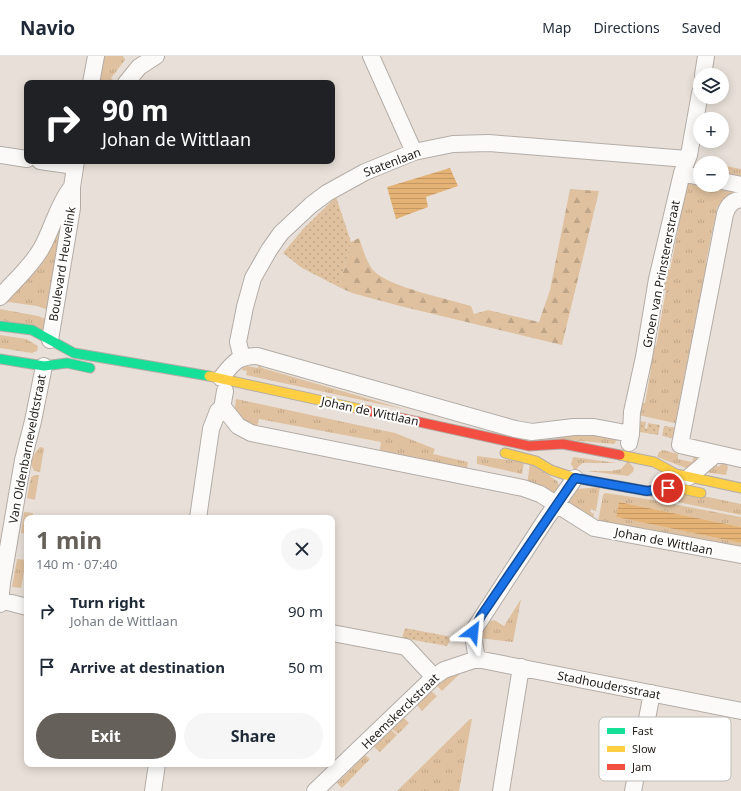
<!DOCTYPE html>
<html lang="en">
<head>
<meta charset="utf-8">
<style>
  :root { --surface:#fff; --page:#f6f6f7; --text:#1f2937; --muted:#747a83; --line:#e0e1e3; --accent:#66605a }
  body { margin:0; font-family:"Noto Sans",sans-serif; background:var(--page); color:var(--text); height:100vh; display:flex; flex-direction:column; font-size:15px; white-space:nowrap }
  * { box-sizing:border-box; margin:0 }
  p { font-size:13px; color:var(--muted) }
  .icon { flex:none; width:22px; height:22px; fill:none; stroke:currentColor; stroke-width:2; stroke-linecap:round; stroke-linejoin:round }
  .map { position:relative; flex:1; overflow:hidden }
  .drawer { position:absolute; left:24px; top:459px; width:311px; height:252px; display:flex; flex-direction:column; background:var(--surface); border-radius:8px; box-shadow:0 2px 10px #0003 }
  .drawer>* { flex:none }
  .hud { position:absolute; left:24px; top:24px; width:311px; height:84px; border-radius:8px; box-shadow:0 2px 10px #0003; background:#202124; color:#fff; overflow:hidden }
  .tools { position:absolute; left:693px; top:12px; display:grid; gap:8px }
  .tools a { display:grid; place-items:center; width:36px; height:36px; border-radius:50%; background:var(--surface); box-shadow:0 2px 10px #0003; font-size:20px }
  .pin { position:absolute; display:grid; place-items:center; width:34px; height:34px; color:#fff; margin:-17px; border:2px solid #fff; border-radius:50%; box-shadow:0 1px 4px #0007 }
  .me { position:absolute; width:44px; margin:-22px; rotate:29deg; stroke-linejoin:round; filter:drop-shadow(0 0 3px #0008) }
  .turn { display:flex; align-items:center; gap:14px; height:84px; padding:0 12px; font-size:18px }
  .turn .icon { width:52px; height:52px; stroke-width:2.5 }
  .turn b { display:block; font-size:28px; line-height:34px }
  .round { display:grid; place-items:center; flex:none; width:42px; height:42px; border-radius:21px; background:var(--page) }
  .overview { display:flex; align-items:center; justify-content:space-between; height:68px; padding:0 12px }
  h1 { font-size:24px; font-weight:700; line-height:30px; color:var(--accent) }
  .cta { display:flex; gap:8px; margin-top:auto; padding:8px 12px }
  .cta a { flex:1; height:46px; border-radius:24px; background:var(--accent); color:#fff; font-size:16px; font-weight:700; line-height:46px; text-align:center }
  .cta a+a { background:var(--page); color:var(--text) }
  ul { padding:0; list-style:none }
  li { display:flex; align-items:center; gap:12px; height:56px; padding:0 12px }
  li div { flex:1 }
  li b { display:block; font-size:15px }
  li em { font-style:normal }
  header { display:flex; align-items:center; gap:24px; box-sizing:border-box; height:56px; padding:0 20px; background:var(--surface); border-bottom:1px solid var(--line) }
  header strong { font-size:19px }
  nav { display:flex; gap:22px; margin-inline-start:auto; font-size:14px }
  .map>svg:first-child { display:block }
</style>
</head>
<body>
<header>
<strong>Navio</strong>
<nav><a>Map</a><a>Directions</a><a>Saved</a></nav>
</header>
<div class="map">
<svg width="741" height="735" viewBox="0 0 741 735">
  <defs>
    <pattern id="grass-tufts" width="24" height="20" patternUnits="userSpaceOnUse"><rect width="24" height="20" fill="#dfc19f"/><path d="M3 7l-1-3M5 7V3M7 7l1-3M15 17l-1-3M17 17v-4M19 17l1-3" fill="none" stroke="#bfa588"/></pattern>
    <pattern id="forest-firs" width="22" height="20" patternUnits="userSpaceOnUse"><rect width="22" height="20" fill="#dfc19f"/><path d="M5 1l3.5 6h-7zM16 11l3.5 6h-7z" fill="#bfa588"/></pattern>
    <pattern id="park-dots" width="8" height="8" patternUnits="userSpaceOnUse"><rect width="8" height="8" fill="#dfc19f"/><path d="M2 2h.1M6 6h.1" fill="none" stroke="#bfa588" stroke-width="1.8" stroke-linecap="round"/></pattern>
    <pattern id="water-rules" width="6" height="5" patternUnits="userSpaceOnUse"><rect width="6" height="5" fill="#e4b275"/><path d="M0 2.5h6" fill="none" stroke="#c39864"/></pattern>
  </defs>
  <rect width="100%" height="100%" fill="#e8e0d8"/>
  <path fill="url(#grass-tufts)" d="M101 0H123L125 4 111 22 116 27H96Z
    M726 110 741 113V124L722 121V112Z
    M692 125H700V129H721L741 133 717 152 706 206 709 212 708 217 704 221 693 279 696 284 695 290 690 292 677 358 680 362 679 368 638 359 640 346 645 347 651 313 647 312 651 289 656 290 666 234 662 233 665 214H670L681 159 677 157 687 127Z
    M66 146 51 255 37 250 2 245Z
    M0 253 38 260 46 263 47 276 0 264Z
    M0 279 26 283 38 290 37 295 32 297 0 292Z
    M259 307 262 312 404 353 496 373 246 319 247 315 242 314 243 311 247 310 258 312Z
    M236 343 395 377 435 393 433 398 468 406 467 413 388 396 379 398 381 386 259 363 256 375 234 358Z
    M586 377 618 383 614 388 534 381Z
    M40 391 44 392 40 416 34 415 32 410 28 409 35 397Z
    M663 394 678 398V403L692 406 694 400 706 403 691 414 657 401 659 396Z
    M477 400 524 406 522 418 477 408Z
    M573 401 617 407H583L579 410 575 415 571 408Z
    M628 405 634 412 633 416 628 420 587 415H611L621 413Z
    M530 407 557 425 559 429 556 436 554 438 527 428Z
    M723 407 727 409 728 411 726 419 704 416 716 408 718 411Z
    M35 419H39L35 444 27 442 31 421Z
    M600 431 596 455 591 453 590 456 594 458 593 463 569 448V445L578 433Z
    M605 437 647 443 741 461V471L619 446 616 461 741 487V495L598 466 603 439Z
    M689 437 741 448V459L648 440Z
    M24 456 33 457 32 462H27V478L21 477Z
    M17 503 26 504 21 532 12 531Z
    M521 543 513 586 479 582V576L489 565 494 564 504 570Z
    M468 610 442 635 434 627Z
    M431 635 437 640 422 655 417 649Z
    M404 662 409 667 398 678 392 673Z
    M470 663H472L459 735H397Z
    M391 674 397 679 380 696 374 691Z
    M365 699 370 703 342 732 337 727Z"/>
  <path fill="url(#forest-firs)" d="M570 133 599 135 562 289 400 250 352 237 339 231 351 186 359 182C363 193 366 206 374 215 389 231 448 243 471 250L474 258 488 254 539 266 550 234Z"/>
  <path fill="url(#park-dots)" d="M336 141 351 186 339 231 302 212 283 197 304 172Z
    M637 365 646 366 645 372 647 373 648 367 660 369 658 379 640 376 638 372Z
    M664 370 678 372 676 383 662 380Z
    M405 572 452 581 447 590 402 582Z"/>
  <path fill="url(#water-rules)" d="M450 112 458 130 426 141 428 151 396 163 387 131Z
    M619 446 741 471V487L616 461Z"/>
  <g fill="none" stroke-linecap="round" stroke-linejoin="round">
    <defs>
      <path id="street" d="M371 0 414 96
        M703 19 706 0
        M91 27 96 0
        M126 27 139 11 156 0
        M0 99 27 103
        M40 105 75 110
        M682 117 700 121
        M722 125 741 129
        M741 143C732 145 728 149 725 158L680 389 741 403
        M0 241C14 225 30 212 41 193 52 174 57 150 71 132
        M50 284 72 152V131L76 105
        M242 302 238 286 245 251 253 222 269 194 281 177 311 149 327 137 365 116 414 96 453 88 489 87 687 103
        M221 322C233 307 237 300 257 300L515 373 532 376 574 371H594L631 378
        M225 335 223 347V351L238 370 251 377 523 432 540 438 594 472 741 499
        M629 387 631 378 632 356 644 301 657 223 682 117 689 99 700 37
        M689 421 716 398
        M198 462 211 373 218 355 223 351
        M0 544 27 551
        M0 548 2 527 23 404 33 365 44 310
        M332 577 406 591 434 621
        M477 603 473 580 475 572 546 463 575 422
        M153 735 157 708
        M315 735 434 621 444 614 477 603 741 655
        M501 735 521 611
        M633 735 652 637"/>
      <path id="fast" d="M0 270 32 274 74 297 209 320
        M0 303 44 310 67 307 90 312"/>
      <path id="slow" d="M209 320 369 355
        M505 397 536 405 551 414 575 422 647 435 678 432 701 437
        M620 399 654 406 676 418 741 432"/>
      <path id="jam" d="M369 355 529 390 563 388 620 399"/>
    </defs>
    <use href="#street" stroke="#b3aca6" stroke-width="18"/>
    <use href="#fast" stroke="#b3aca6" stroke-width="11"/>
    <use href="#slow" stroke="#b3aca6" stroke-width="11"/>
    <use href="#jam" stroke="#b3aca6" stroke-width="11"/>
    <use href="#street" stroke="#fcfaf9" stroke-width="16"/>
    <use href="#fast" stroke="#16e098" stroke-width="9"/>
    <use href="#slow" stroke="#ffcf43" stroke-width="9"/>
    <use href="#jam" stroke="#f24e42" stroke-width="9"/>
  </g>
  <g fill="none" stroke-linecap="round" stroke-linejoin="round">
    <defs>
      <path id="route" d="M473 576 481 560 575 422 647 435 668 432"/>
    </defs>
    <use href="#route" stroke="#114b97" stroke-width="10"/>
    <use href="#route" stroke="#1a73e8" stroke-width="7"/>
  </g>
  <g text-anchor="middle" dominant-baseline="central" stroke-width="4" stroke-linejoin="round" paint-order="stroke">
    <g font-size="12" fill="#201b16" stroke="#fff">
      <text transform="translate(392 106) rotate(-21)">Statenlaan</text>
      <text transform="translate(62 208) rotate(-81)">Boulevard Heuvelink</text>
      <text transform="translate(661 218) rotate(-79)">Groen van Prinstererstraat</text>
      <text transform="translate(370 355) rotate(12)">Johan de Wittlaan</text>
      <text transform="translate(27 393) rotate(-79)">Van Oldenbarneveldtstraat</text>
      <text transform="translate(664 485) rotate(11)">Johan de Wittlaan</text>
      <text transform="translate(609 629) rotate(11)">Stadhoudersstraat</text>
      <text transform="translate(400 655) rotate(-44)">Heemskerckstraat</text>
    </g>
  </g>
  <rect x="599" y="661" width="132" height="64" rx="6" fill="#fff" stroke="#bcbbb9" stroke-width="1"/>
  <rect x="607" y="672" width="18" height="6" fill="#16e098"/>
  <rect x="607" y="690" width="18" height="6" fill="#ffcf43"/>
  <rect x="607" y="708" width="18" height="6" fill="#f24e42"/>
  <g font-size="11" fill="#201b16">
    <text x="632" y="679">Fast</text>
    <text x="632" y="697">Slow</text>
    <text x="632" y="715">Jam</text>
  </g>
</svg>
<div class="tools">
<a><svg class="icon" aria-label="layers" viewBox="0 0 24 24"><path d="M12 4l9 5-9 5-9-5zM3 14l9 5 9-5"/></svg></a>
<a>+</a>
<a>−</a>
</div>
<div class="pin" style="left:668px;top:432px;background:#d93025"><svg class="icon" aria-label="arrive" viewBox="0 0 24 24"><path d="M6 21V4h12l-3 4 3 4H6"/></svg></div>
<svg class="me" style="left:473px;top:576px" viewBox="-20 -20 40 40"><path d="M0-17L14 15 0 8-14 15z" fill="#1a73e8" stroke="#fff" stroke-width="4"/></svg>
<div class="hud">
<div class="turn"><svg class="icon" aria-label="right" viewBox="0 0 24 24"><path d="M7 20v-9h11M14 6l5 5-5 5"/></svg><div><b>90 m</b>Johan de Wittlaan</div></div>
</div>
<section class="drawer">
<div class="overview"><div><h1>1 min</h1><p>140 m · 07:40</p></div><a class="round"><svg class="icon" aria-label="close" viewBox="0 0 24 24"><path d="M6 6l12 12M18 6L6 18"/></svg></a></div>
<ul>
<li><svg class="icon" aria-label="right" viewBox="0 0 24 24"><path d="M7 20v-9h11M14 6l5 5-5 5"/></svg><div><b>Turn right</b><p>Johan de Wittlaan</p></div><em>90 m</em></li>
<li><svg class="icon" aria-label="arrive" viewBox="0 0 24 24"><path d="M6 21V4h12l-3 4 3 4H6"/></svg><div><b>Arrive at destination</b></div><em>50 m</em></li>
</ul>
<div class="cta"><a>Exit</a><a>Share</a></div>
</section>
</div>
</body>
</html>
